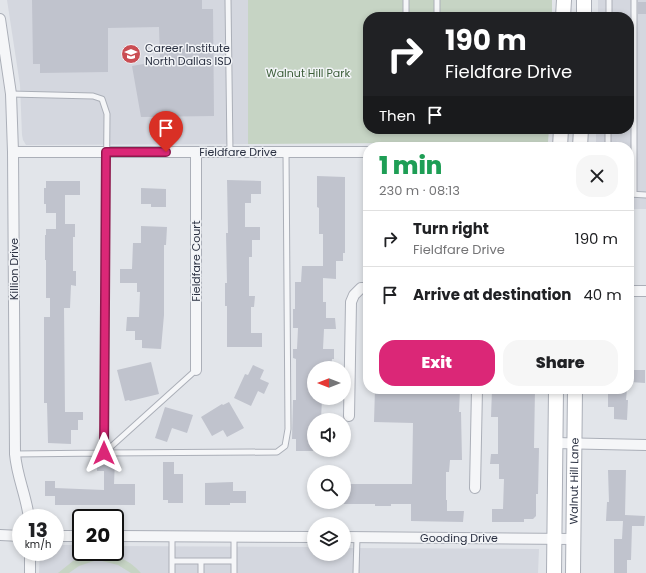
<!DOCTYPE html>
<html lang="en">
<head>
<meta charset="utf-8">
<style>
  :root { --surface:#fff; --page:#f6f6f6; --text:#202124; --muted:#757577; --line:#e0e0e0; --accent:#db2777 }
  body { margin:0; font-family:Poppins,sans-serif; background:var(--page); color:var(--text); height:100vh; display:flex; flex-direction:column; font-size:15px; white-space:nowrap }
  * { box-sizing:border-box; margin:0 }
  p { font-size:13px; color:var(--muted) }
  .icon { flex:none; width:22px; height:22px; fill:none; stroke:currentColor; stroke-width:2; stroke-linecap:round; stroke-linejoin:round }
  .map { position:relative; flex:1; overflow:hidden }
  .drawer { position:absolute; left:363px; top:142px; width:271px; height:252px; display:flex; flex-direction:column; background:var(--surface); border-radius:16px; box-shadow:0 2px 6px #0003 }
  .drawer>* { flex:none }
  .hud { position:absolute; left:363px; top:12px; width:271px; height:122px; border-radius:16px; box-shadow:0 2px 6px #0003; background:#202124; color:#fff; overflow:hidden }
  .needle { width:26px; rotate:270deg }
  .tools { position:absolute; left:307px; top:361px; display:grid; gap:8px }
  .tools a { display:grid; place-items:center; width:44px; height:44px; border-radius:50%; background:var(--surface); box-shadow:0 2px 6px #0003; font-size:20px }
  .speed { position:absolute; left:12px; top:509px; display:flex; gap:8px; font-size:20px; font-weight:700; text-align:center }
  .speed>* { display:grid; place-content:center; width:52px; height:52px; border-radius:50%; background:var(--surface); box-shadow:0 2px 6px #0003; line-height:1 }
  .speed small { font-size:10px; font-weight:400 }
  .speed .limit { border:2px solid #111; border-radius:6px; background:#fff; color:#111 }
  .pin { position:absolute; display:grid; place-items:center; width:34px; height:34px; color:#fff; margin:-41px -17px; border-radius:50% 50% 50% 0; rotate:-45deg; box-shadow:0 0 4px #0007 }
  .pin .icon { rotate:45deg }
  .me { position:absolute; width:44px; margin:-22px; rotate:0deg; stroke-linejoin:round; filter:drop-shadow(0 0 3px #0008) }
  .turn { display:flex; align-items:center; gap:14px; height:84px; padding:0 16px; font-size:18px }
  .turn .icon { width:52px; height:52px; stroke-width:2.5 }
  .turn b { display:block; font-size:28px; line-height:34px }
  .then { display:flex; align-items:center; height:38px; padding:0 16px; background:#0003; gap:8px; font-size:15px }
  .round { display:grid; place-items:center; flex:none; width:42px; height:42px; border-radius:16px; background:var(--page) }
  .headline { display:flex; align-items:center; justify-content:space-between; height:68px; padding:0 16px }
  h1 { font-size:24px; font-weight:800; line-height:30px; color:#1e9e55 }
  .action { display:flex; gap:8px; margin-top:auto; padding:8px 16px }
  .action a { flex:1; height:46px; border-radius:16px; background:var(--accent); color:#fff; font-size:16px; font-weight:800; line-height:46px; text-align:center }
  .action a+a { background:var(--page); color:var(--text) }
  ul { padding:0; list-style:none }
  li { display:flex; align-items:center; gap:12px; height:56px; padding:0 16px; border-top:1px solid var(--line) }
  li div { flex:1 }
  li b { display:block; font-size:15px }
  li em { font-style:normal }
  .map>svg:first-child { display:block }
</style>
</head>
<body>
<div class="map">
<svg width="646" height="573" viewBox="0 0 646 573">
  <rect width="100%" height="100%" fill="#e2e5ea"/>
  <path fill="#d4d7df" d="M7 0H248V144L26 145 23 140 22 135 20 85Z
    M598 0H646V209H629V147H596V129H629V17H598Z
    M55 545H81V552H115V546L314 547V554H344V548L539 549 538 573H39L40 552H55Z"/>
  <path fill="#c6d4c4" d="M248 0H552V17H368V129H549L548 142 248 144Z
    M90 554C110 553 127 557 141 573H131L118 565 102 561H94L79 566 69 573H58L73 561Z"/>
  <path fill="#c0c3cd" d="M32 0H202V9H213L214 116 141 117 132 66 160 61 159 27 108 28V72L40 73V64H33Z
    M638 2H646V14H638Z
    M317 176 345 177V253H343V261H336V279L323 278V302H326V318H335L336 329H324L323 349H334V359H332L331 368H314V398H322L321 420H314V451H296V439H292L293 400H296V359L293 358V349H297L298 328H293V309H295V282H301L302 266H323V234H319V208L317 207Z
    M227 180 261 181V194H251V203H245V227H260V240H252V257H249V296H255L254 307H251V333H262V347H227V306H225V283H227L226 233H228Z
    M46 181H80V195H65V224H75V237H73V271H76V286L71 285 70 308H64L65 412H83V420H78V430H71V444L48 443 47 403H44V317H50V298H46V260H45V235H46V229H56V213H46V204H44V188H46Z
    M141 188 166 189V207H151V204H141Z
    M141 226 167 227 166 245H164V315L161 349 142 348V340H135V331H126L127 317H139L140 292H137V283H120V269H132L133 243H141Z
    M151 362 159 394 130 401 129 400 125 401 117 370Z
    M253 365 264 370 260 379 269 383 264 394 258 391 251 406 234 398 245 374 248 375Z
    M630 370H645V383L630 382Z
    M375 389H460L459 412H461L462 460H450L449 472H446V500H447V511H464L463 522 411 521V504H391V506H375V504H344V484H412L413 423 374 422Z
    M492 389H535L534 448H539L538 494H536V516L533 519H524V522H492V509H503L504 479H499V464H490L491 454H498V417H491Z
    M608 389H627L626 400H628L627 420 614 419V407H608Z
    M229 402 244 428 227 437 223 430 212 436 201 417 222 404 223 405Z
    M165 407 193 415 187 433 172 428 167 442 155 438Z
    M97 459H115L114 484H135V505H55V496H45V481H55V488L104 490V471H97Z
    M163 462H174V474H183V503H168V500H163Z
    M608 470H626L625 515 645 516 644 526H632L631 560H627V573H614V539H622L623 521H606L607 502H609Z
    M233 482V491H246V503H230V505H205V483Z"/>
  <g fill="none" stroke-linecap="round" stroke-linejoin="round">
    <defs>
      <path id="service" d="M228 0 230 152
        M437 0V17
        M406 17V0
        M609 17V0
        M11 94 93 96 102 99 107 114 104 453 15 454
        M608 147V129
        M629 194 646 195
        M634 194V0
        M104 453 277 452 285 446 288 429 286 152
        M104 453 196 370
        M234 537V561
        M172 561V537
        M172 573V561H234V573
        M201 573V561
        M356 573 357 537"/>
      <path id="minor" d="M0 19 11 94 13 152 15 454C17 477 26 495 29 518
        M13 152H368
        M629 291H646
        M196 370V152
        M349 416 351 302 354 295 361 288H368
        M555 443 646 445
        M475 488 477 389
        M0 535 21 536
        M55 536H81
        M115 536 314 537
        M344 537 573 539
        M30 573V552"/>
      <g id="secondary">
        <path d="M563 17 564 0"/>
        <path d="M584 17V0"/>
        <path d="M560 147 561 129"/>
        <path d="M580 147 581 129"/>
        <path d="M554 573 556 389"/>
        <path id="s1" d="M573 573 575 389"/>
      </g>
    </defs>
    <use href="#service" stroke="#abafb8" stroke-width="7"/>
    <use href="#minor" stroke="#abafb8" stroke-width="12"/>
    <use href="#secondary" stroke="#abafb8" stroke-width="16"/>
    <use href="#service" stroke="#f5f6f8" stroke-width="5"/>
    <use href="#minor" stroke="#f5f6f8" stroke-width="10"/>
    <use href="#secondary" stroke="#fff" stroke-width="14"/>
  </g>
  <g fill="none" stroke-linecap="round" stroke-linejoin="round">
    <defs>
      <path id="route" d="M104 453 106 152H166"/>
    </defs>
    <use href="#route" stroke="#8e194d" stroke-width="10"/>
    <use href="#route" stroke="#db2777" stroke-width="7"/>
  </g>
  <defs>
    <symbol id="school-disc" viewBox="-11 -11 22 22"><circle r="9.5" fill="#ca4d53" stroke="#f2f4f7"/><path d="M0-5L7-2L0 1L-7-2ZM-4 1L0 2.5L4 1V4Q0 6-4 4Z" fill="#fff"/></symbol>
  </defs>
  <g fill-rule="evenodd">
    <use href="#school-disc" x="120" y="43" width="22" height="22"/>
  </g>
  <g text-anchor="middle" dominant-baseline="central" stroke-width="3" stroke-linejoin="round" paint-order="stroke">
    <g font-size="11" fill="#2b3142" stroke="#f2f4f7" text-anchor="start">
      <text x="145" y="48">Career Institute<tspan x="145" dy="13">North Dallas ISD</tspan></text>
    </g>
    <g font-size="11" fill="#3c5d39" stroke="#f2f4f7">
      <text x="308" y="73">Walnut Hill Park</text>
    </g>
    <g font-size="11" fill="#2b3142" stroke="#f2f4f7">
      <text x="238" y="152">Fieldfare Drive</text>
      <text transform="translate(196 261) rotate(-90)">Fieldfare Court</text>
      <text transform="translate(14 269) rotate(-90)">Killion Drive</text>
      <text stroke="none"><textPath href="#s1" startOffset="92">Walnut Hill Lane</textPath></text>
      <text x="459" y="538">Gooding Drive</text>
    </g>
  </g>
</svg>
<div class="tools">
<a><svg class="needle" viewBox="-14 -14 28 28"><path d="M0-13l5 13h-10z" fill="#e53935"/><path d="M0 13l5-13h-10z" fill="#757577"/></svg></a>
<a><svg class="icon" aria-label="sound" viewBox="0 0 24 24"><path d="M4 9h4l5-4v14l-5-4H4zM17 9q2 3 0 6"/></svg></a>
<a><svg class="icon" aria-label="search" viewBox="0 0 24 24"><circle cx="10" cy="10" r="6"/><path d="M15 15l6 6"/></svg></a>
<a><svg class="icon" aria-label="layers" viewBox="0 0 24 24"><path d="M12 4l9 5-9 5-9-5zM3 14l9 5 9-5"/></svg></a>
</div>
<div class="speed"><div>13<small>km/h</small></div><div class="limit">20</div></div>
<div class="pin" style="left:166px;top:152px;background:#d93025"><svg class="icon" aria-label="arrive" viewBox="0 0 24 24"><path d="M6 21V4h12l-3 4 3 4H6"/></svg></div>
<svg class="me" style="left:104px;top:453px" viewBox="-20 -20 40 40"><path d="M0-17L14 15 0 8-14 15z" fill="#db2777" stroke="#fff" stroke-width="4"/></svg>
<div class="hud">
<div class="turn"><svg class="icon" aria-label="right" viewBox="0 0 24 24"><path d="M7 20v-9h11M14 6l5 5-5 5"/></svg><div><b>190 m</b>Fieldfare Drive</div></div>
<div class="then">Then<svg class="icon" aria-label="arrive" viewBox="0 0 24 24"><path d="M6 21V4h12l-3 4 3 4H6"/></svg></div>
</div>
<section class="drawer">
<div class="headline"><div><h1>1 min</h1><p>230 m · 08:13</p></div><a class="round"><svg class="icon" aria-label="close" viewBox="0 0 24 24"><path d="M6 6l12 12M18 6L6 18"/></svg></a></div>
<ul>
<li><svg class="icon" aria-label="right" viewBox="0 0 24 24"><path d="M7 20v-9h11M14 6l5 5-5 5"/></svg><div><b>Turn right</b><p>Fieldfare Drive</p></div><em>190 m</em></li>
<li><svg class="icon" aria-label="arrive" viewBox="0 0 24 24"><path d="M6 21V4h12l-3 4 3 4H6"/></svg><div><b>Arrive at destination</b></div><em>40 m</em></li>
</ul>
<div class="action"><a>Exit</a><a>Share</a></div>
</section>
</div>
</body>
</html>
